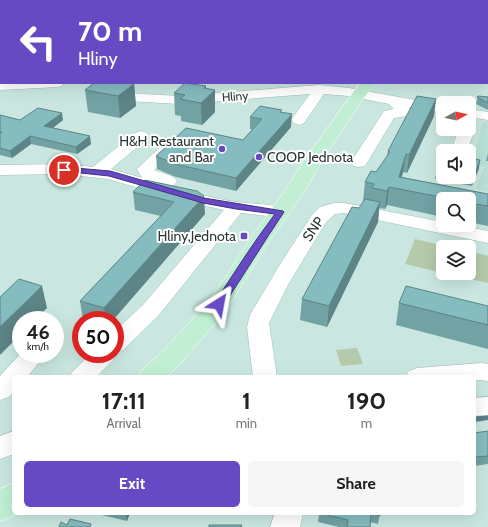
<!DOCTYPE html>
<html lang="en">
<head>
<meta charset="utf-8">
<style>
  :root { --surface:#fff; --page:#f6f6f6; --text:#222; --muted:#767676; --accent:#664ac3 }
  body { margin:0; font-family:Cabin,sans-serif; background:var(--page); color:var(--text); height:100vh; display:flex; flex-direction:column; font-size:15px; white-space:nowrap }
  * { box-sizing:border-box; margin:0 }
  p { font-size:13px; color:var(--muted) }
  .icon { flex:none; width:22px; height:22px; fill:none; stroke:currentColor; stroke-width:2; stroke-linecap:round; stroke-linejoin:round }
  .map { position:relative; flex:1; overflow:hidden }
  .sheet { position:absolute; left:12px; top:375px; width:464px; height:140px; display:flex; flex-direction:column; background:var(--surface); border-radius:6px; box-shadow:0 4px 16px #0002 }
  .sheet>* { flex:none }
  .top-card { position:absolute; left:0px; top:0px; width:488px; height:84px; box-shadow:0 4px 16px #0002; background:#664ac3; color:#fff; overflow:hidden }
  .needle { width:26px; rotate:82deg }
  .buttons { position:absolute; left:436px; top:96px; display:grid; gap:8px }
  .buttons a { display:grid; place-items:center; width:40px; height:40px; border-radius:6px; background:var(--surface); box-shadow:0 4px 16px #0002; font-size:20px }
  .speed { position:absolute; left:12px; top:311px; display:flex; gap:8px; font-size:20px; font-weight:700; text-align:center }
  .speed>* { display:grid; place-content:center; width:52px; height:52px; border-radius:50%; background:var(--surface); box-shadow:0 4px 16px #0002; line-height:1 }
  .speed small { font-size:10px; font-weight:400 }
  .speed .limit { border:6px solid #d22; background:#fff; color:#111 }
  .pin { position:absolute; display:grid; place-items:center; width:34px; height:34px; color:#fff; margin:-17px; border:2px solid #fff; border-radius:50%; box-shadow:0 1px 4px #0007 }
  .me { position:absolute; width:44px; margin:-22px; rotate:34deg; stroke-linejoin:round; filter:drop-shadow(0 0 3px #0008) }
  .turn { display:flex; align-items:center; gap:14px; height:84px; padding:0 12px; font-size:18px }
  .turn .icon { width:52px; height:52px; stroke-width:2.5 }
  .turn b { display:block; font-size:28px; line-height:34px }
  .eta { display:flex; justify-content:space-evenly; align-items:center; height:68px; text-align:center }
  .eta b { font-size:24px; font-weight:700; line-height:28px }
  .button { display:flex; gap:8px; margin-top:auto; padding:8px 12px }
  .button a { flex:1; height:46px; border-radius:6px; background:var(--accent); color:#fff; font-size:16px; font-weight:700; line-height:46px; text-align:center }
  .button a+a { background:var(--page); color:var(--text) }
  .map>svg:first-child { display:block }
</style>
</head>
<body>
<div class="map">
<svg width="488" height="527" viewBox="0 0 488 527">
  <rect width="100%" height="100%" fill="#c9e7e0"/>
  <path fill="#b8e0d6" d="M483 122 488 123V192L476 189 485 166 472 164Z"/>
  <path fill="#b5c9ab" d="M415 239 449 247H443V273L405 264Z
    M469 251 488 256V283L444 273H469Z
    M357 348 363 364 341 366 336 350Z"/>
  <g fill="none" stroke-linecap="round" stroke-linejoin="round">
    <path stroke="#5b808b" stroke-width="6" d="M474 419 488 417"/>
    <defs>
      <path id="minor" d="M472 0H482V1H472Z
        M0 82 1 83H64L62 86 57 87 0 90Z
        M319 85 349 88 443 105V113L409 107 411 110 407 116 394 118 365 166 359 167 353 166 351 162 384 111 394 109 389 104 349 96 324 94 304 123 299 125 294 123 291 120 310 94 180 104 126 101 121 100 119 97 121 94 126 93 180 96Z
        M469 109 488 112V120L469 117Z
        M469 125 472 126 475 129 467 151H451L459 129H469Z
        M141 131 147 133 149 136 147 139 111 169 149 180 142 178 137 169 170 138 176 136 182 138 184 141 154 170 174 177 177 181 174 185 169 186C191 192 214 199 237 202 254 204 270 204 286 208L289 212 286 216C277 218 253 214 241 213L158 316 123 350 115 352 117 354 113 360 96 377H69L73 371 91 354H115V331L142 306 224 210 175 199 108 179 64 174 0 175V165L64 164 93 167 135 133Z
        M334 203H344L443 222V225H457L488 231V243L344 213 335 214 326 222 288 285 269 323 277 377H253L247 327 250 315 279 266 312 215 320 207Z
        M21 353 46 354 27 377H14V391L9 397 0 400V376Z
        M482 363 488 364V381L481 380H474V377H405L409 371 417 368Z
        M488 397V415L474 416V398Z
        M14 431V454L0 459V436Z
        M275 513H303L300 527H270Z"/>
      <path id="major" d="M482 0H488V5L487 1H482Z
        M360 83H376L365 96 321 162 305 191 268 243 227 309 183 361 167 377H138L142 370 165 349 211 299 251 238 286 189 303 162Z
        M14 483V513H16L11 517 0 521V489Z"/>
    </defs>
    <use href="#minor" stroke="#a1bfb8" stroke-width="1"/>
    <use href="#major" stroke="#fff" stroke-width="1"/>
    <use href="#minor" fill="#fff" fill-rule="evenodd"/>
    <use href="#major" fill="#c0efd3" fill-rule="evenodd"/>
  </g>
  <path fill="#72a2a4" d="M134 84 136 106 120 118 88 112 85 90Z
    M206 86V89L215 90V112L202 125 181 121V116L175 115 174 93Z
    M478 96 488 97V110L476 104Z
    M282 113 291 127 236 191 176 177 157 169 156 156 243 140 253 130 250 129V117Z
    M0 115 20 120H63L53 128 91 144 77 154 31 144 12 158 0 155Z
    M434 116 407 173 403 172 402 177 488 194V226L469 222V199H443V217L387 205 385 209 379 208 378 222 327 327 300 320 302 299 364 201H363L365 182 376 172 387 156 388 151Z
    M488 153V161H486Z
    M443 156V177H469L479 168 472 186 435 179 437 171Z
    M145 180 205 214 113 320H83L80 301 161 216 135 210 133 192Z
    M399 303 488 306V349L396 325Z
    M488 431V464L474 466V433Z
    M102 513H130L127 521 102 515Z
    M319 513H380L378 524 370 522V527H339L318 522Z"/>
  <path fill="#5d8486" d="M134 84 136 106 120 118 118 96Z
    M206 86V98L215 90V112L202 125 201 103 204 88Z
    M436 99 434 116 407 173 409 155Z
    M62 113 63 120 46 133 44 126Z
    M292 114 291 127 236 191V178Z
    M30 136 31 144 12 158 10 151Z
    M90 136 91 144 77 154 76 147Z
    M406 154 403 172 398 189 399 177Z
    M480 160 479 168 472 186 474 178Z
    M389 187 387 205 385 209 387 191Z
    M204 196 205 214 113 320H106L104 308Z
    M380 202 378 222 327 327 329 306Z
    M42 286 47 308 35 320H21V334L0 355V327Z
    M126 513H130L127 521Z"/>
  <path fill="#85bcbf" stroke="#5d8486" d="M0 0H171V1H1V24L0 23Z
    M243 0H255L254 1H243Z
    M380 0H401L406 1H377Z
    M0 33H1V40H0Z
    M94 83H129L134 84 118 96 85 90Z
    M185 83 206 86 204 88 215 90 201 103 180 99 185 95 174 93Z
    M417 96 436 99 409 155 406 154 399 177 488 194V206L469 203V199H451L389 187 387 191 372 188 374 184 365 182 371 171 376 172 390 152 388 151Z
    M478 96 488 97V103L477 97Z
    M260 106 282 110 280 112 292 114 236 178 175 164 156 156 186 128 243 140 262 119 250 117Z
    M38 108 62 113 44 126 90 136 76 147 30 136 10 151 0 148V134L2 132H0V115L20 120Z
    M443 156V172L437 171Z
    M469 158 480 160 474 178 469 177Z
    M145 180 197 191 204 196 104 308 80 301 174 202 133 192Z
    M365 199 380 202 329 306 302 299 352 207 359 208Z
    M19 279 42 286 0 327V297Z
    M406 286 488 306V325L399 303Z
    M488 431V456L474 457V433Z
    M319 513H380V516L371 513 370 527H347L348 520Z
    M70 519 91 524 90 527H59L61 522 67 525Z
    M209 525H242L241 527H209Z"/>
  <path fill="#664ac3" stroke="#42307f" d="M64 167 110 171 204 198 283 211 284 212C263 243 244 275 223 306L219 307 214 304C234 273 253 243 275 214L236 209 203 203 109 176 62 171 60 170Z"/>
  <g fill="#664ac3" stroke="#fff" stroke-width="1.5">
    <circle cx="222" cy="149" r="4"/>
    <circle cx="259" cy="157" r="4"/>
    <rect x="240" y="232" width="8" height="8" rx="2"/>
  </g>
  <g text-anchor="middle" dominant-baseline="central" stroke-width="4" stroke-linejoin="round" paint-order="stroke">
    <g font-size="12" fill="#2a3633" stroke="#fff">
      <text transform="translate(235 96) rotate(-4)">Hliny</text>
    </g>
    <g font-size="14" fill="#2a3633" stroke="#fff" text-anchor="end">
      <text x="214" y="141">H&amp;H Restaurant<tspan x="214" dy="16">and Bar</tspan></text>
      <text x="267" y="157" text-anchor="start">COOP Jednota</text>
      <text x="236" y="236">Hliny,Jednota</text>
    </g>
    <g font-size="14" fill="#2a3633" stroke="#fff">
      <text transform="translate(313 229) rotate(-55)">SNP</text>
    </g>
  </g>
</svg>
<div class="buttons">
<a><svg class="needle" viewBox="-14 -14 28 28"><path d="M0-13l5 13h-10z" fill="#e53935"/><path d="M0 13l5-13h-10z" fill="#767676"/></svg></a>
<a><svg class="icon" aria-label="sound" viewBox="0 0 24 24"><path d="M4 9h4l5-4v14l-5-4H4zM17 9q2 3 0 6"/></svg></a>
<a><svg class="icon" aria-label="search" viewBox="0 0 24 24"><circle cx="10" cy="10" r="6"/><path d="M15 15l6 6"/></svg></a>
<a><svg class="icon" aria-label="layers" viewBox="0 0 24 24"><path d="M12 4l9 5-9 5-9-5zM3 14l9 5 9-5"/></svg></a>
</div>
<div class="speed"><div>46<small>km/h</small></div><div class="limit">50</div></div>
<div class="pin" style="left:64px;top:170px;background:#d93025"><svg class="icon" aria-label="arrive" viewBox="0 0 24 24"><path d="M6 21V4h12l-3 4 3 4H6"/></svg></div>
<svg class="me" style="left:219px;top:304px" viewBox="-20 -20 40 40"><path d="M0-17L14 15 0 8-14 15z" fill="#664ac3" stroke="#fff" stroke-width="4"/></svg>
<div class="top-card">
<div class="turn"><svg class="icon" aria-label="left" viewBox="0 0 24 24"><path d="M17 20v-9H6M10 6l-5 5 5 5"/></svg><div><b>70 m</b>Hliny</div></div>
</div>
<section class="sheet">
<div class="eta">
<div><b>17:11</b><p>Arrival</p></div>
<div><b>1</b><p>min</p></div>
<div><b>190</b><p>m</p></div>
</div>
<div class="button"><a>Exit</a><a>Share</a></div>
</section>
</div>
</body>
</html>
